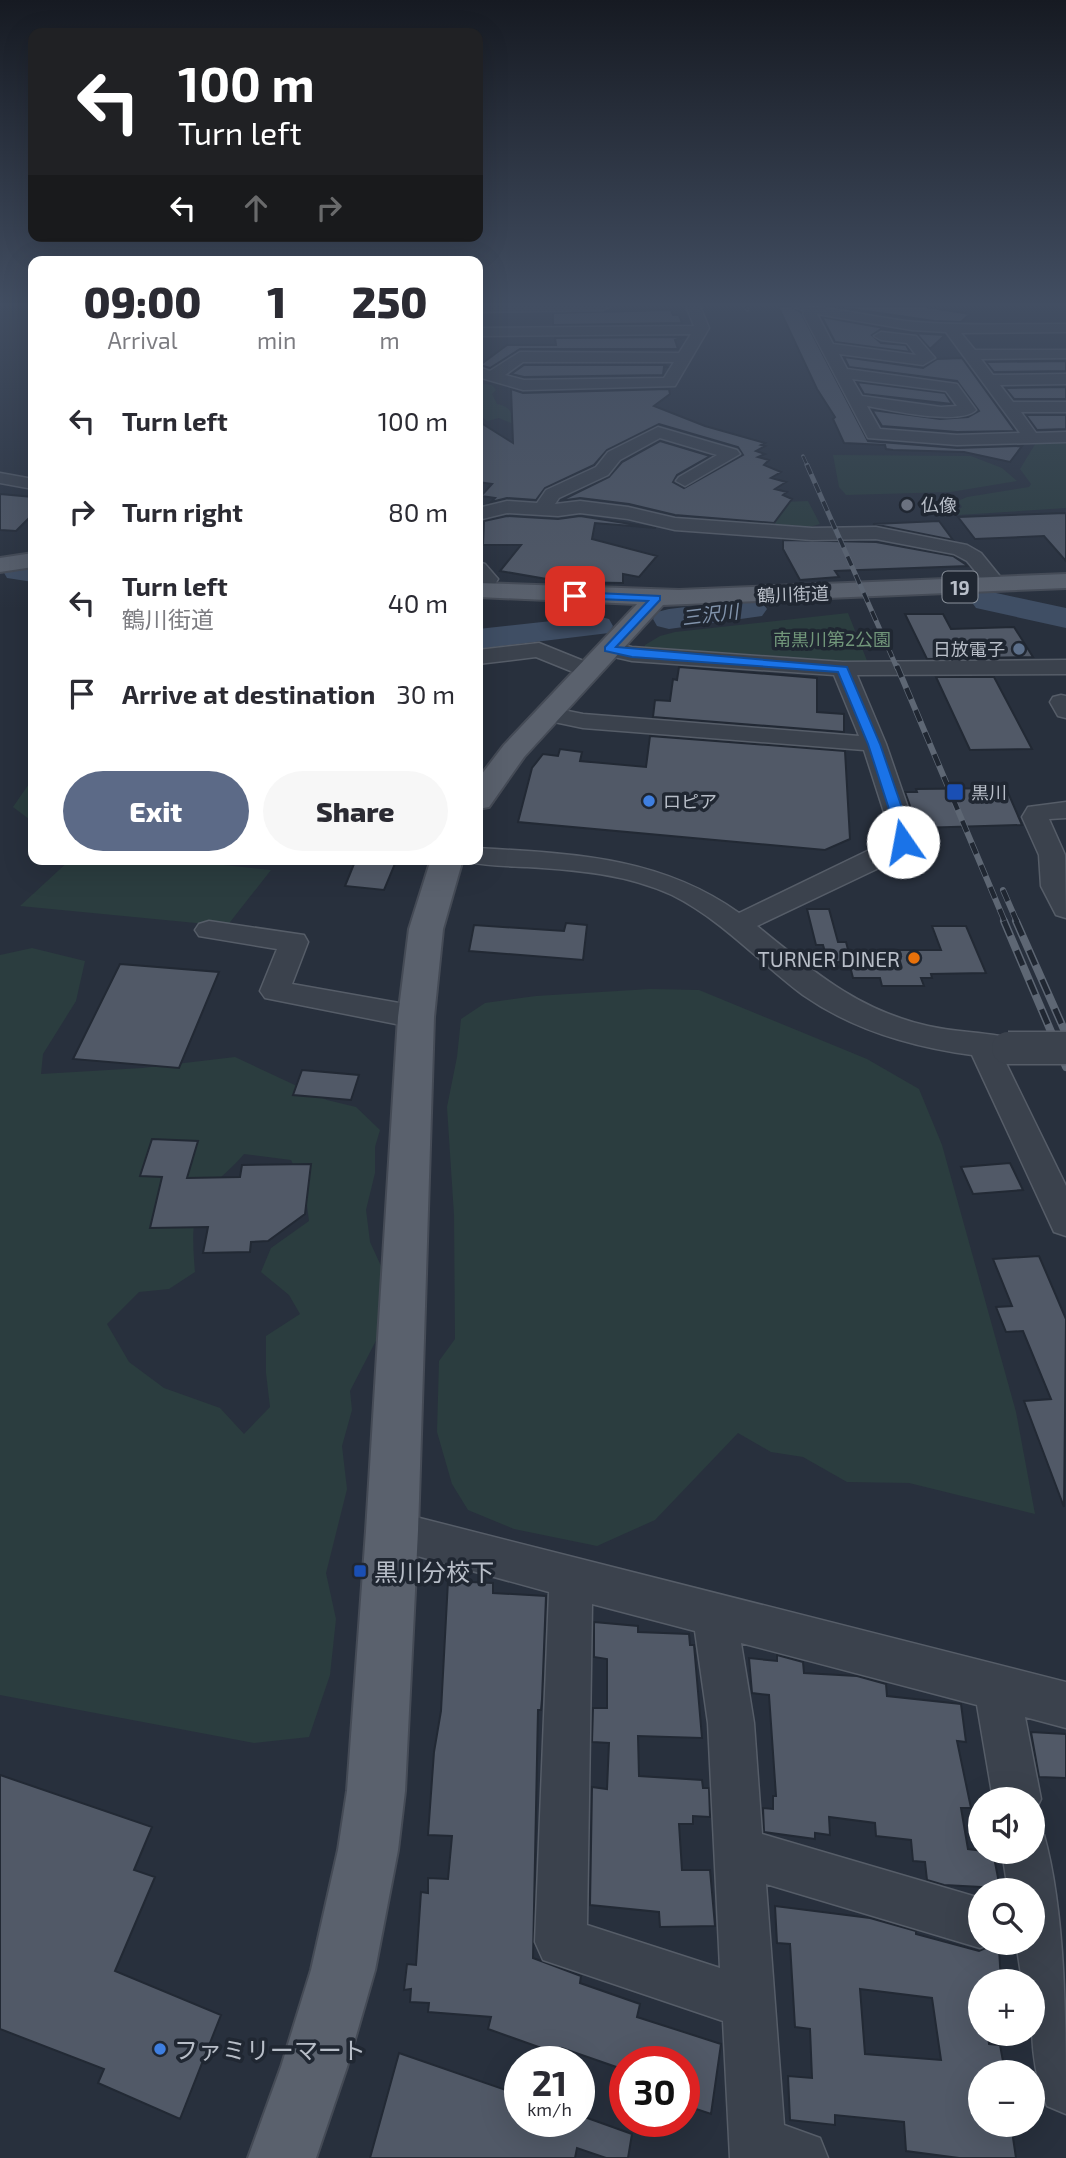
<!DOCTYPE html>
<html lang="en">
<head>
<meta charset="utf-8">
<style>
  :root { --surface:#fff; --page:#f7f7f7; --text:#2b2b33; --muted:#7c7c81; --accent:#5c6a87 }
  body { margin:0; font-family:"Exo 2","Noto Sans JP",sans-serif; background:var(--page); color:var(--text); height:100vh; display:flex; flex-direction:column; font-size:26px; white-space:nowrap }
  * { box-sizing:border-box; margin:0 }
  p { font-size:23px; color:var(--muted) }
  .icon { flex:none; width:38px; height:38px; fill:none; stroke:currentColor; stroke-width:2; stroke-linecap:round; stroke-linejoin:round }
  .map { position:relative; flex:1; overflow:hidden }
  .drawer { position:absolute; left:28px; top:256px; width:455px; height:609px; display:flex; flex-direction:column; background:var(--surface); border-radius:14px; box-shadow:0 7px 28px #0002 }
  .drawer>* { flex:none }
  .hud { position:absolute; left:28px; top:28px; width:455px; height:214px; border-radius:14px; box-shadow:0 7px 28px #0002; background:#202124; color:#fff; overflow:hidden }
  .buttons { position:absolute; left:968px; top:1787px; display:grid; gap:14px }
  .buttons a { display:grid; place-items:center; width:77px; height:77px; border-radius:50%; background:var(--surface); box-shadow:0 7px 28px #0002; font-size:35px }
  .speed { position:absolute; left:504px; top:2046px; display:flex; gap:14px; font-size:35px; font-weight:700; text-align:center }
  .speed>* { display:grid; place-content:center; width:91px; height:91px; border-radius:50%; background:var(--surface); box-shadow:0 7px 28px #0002; line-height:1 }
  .speed small { font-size:18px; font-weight:400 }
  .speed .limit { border:10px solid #d22; background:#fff; color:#111 }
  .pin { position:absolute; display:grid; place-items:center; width:60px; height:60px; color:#fff; margin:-30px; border-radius:14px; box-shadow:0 4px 10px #0006 }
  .me { position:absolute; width:77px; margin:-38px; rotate:348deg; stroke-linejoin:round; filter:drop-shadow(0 0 5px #0008) }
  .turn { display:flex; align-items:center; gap:24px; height:147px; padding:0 35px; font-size:32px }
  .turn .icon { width:91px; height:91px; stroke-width:2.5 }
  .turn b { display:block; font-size:49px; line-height:60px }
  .lanes { display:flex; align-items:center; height:66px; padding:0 35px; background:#0003; justify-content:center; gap:35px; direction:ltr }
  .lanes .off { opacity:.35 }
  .eta { display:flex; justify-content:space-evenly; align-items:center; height:119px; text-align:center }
  .eta b { font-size:42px; font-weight:800; line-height:49px }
  .action { display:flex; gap:14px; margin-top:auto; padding:14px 35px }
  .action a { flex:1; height:80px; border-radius:42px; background:var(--accent); color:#fff; font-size:28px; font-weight:800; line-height:80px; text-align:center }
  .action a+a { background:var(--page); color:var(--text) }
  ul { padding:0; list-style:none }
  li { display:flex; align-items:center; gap:21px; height:91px; padding:0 35px }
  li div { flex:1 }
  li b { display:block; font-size:26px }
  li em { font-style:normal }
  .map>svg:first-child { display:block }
</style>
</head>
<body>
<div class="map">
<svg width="1066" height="2158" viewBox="0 0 1066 2158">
  <rect width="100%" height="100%" fill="#28303d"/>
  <path fill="#2b3d3f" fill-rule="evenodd" d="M478 383 492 385 496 390 492 394 497 404C510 407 512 411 513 424L499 418 487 421 478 414Z
    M1037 441H1066V508L959 515 956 512 962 507 958 501 967 497 1029 487 1031 484 1020 469Z
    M833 455 971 456 1002 468 1017 481 951 492 846 495 839 487Z
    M670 485 755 503 808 501 820 524 810 527 775 524 776 521Z
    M848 613 868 663H843L644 650 645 645 660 636 675 632Z
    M33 778V822L13 807Z
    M71 859H169L271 870 227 926 20 906Z
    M32 948 85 961 76 1001 43 1054 41 1074 142 1068 235 1057 327 1100 356 1107 380 1130 375 1147V1173L366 1210 370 1242 381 1266 383 1327 350 1391 352 1410 342 1446 347 1489 326 1573 336 1619 330 1675 309 1737 254 1743 0 1695V955ZM244 1154 291 1160 305 1189 309 1221 271 1248 261 1272 289 1295 300 1314 266 1336V1373L270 1407 244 1434 220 1408 164 1388 129 1362 107 1324 139 1292 169 1289 195 1272C193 1247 189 1208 209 1188 221 1177 233 1167 244 1154Z
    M650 989 699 990 867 1059 919 1089 942 1145 1016 1412 1035 1514 909 1483 847 1482 803 1457 771 1452 738 1433 655 1520 597 1546 514 1529 468 1510 452 1484 437 1432 439 1361 455 1339 454 1215 447 1107 457 1057 461 1019 485 1003 536 996Z"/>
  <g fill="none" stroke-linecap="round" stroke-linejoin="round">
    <path fill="#3f4e64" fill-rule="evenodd" d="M18 562 33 564V582L7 578 3 571 7 564Z
      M987 591 1066 608V628L976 608 971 601 976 594Z
      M751 599 762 602 767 609 762 616 669 629 657 626 653 619 657 612 669 609Z
      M597 616 609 619 613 626 609 633 478 649V629Z"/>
  </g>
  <path fill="#515967" stroke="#222934" stroke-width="2" fill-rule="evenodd" d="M778 306H790L801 312 868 441 957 448 1022 446 1010 462 964 452 893 450 886 449 885 445 844 443 833 419 835 417 817 389Z
    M831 306H920L970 314 961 322 934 321Z
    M671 310 673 315H679L682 323 553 325V313Z
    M822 317 912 333 945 335 930 349 916 333 881 329 872 335 881 343 906 345 910 352 835 342Z
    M686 337 675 340 678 349H520L490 368 480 365 507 345H556L555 338Z
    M844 357 923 368 937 359 962 358 1015 431 957 432 882 426 872 410 940 419 968 417 979 411 957 381 849 367Z
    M1066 361V371L994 372 986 362Z
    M524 365H665L667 367H664L663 375 524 377 511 374Z
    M857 382 945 393 952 404 864 394Z
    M1066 387V399H1014L1005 388Z
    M511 389 523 393 669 389 670 394 654 406 705 426 765 443 761 445 765 446 756 451 765 454 758 457 769 460 764 465 781 472 771 478 786 482 775 489 787 492 783 495 792 499 774 523 675 515 629 504 580 498 560 501 609 477 622 462 660 441 710 456 677 475 673 482 684 488 743 455 738 447 659 424 607 450 594 465 545 488 536 500 507 498 491 502 495 498 481 496 492 484 478 482V421L513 443Z
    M1026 415H1066V429L1037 430Z
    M0 494 33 497V514L16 531 0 530Z
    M1066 513V561L1044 536 975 539 958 517Z
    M507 516 558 519 580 516 656 528 595 523 592 539 657 556 639 577 623 574V583L564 582 500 571 521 545H483L484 521Z
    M939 521 953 540 873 524Z
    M783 540 876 542 953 556 968 566 835 571 839 577 800 580 783 549Z
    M905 614H943L951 629 1014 627 1033 657 927 659Z
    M679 667 817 678V712L844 714V732L653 717 655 700 670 701 673 679 677 680Z
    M936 677H994L1032 749 970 750Z
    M650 736 845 751 850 839 825 850 518 822 532 768 543 754 558 756 560 749 582 752 580 761 646 767Z
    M1006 788 1022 825 918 828 905 792H917L916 789Z
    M356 859H397L384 890 345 886Z
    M807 909H829L838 942H846L850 957 901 956 899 950H941L932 926H966L986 973 931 974 932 978H921L924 986H882L880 978H853L849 962H828L823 945H816Z
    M566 923 587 925 583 960 469 951 474 925 564 931Z
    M120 964 219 972 179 1068 73 1059Z
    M302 1070 359 1075 351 1100 293 1095Z
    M152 1139 198 1141 187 1178 240 1177 242 1165 311 1164 305 1214 268 1241 251 1242 250 1252 203 1253 208 1227 150 1228 162 1177 140 1176Z
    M1010 1163 1023 1190 973 1194 961 1167Z
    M1039 1256 1066 1319 1064 1507 1024 1401 1051 1399 1023 1331 1006 1332 996 1307 1012 1306 993 1259Z
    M448 1581 493 1583V1593L546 1596 542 1699 541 1710H538L533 1958 581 1976 580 1983 640 2004 637 2017 721 2044 711 2114 684 2105V2062H625V2070L562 2048 561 2055 488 2029 491 2017 428 2012 429 2003 410 2002 411 1989 404 1990 407 1964 416 1965 421 1892 428 1893V1878L448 1879 452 1836 428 1835 434 1752 441 1711Z
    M594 1622 638 1626V1632L689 1634 690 1645H694L702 1738 638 1736 639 1776 702 1780 703 1788H709L710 1817 693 1816V1824H679L682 1870H710L715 1926 660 1927 659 1912 590 1905 592 1787 607 1789 609 1743 592 1742 593 1708H607V1659L594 1657Z
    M777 1655 803 1662 804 1673 857 1676 886 1684 887 1696 961 1704 966 1742 957 1741 971 1808H961L968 1849 993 1852 1000 1888 944 1885 927 1880 925 1862 913 1861 911 1840 876 1836 875 1823 829 1817 830 1835 815 1833V1839L764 1832 763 1808 773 1809V1796H776L769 1695 752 1693 749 1658 777 1661Z
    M1031 1732 1066 1734V1778L1039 1777Z
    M0 1775 152 1827 134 1870 155 1877 115 1971 221 2015 180 2119 98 2083 104 2069 0 2029Z
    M775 1906 870 1918 916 1931V1934L979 1951 988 1947 999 1949 1001 1981H980V2034H988L989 2044 1000 2045 1005 2072H980V2124H1011L1016 2158H959L906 2151 904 2122 835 2115V2125L790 2120 788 2076 812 2078 810 2029 795 2027 790 1944 777 1943ZM860 1989 932 1998 941 2060 865 2054Z
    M399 2053 520 2095V2121H579V2115L632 2134 628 2158H606L577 2148 575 2158H370Z"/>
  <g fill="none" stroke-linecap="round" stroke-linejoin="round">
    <defs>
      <path id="minor" d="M478 306H610L603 310 478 312Z
        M686 306H700L709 328 675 386 523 390 478 377V367L490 371 520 352 679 353 691 334 478 336V328L694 326ZM523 362H674L664 378 524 380 505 375Z
        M792 306C834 306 873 318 915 322 965 326 1016 324 1066 324V332L961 333 975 350H1066V358L981 359 993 375 1066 374V384L1000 385 1013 402H1066V412H1021L1036 433 1066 432V442L957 445 868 438 803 314 805 311ZM817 314 912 330 946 332 1020 433 957 435 880 429 867 406C890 410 960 426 976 410L957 384 847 369 839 354 923 365 935 358 916 336 881 332 874 336 881 340 907 343 916 355 833 344ZM852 379 946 391 957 406 941 407 862 396Z
        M658 427 737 450 740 454 685 486 676 481 679 477 717 455 660 438 620 460 608 475 559 498 555 504 580 501 628 507 675 518 812 528 876 527 967 545 981 553 1007 585 1004 589H990L967 561 954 554 876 539 812 540 675 530 628 519 580 513 558 516 507 513 478 520V508L507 501 537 503 546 490 596 467 608 452Z
        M0 473 33 479V489L0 483Z
        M478 562 485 564 498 579 489 594 478 595Z
        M609 642 632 647 843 662 1066 660V674L857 675 886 744 916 831V842L904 856 757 926C813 971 857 1010 928 1026 958 1033 990 1032 1019 1040L1023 1048 1019 1056 1004 1059 1066 1186V1236L1054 1232 972 1055C912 1047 853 1030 803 995 759 962 722 920 672 895 627 874 576 870 527 867 508 866 487 866 469 862L467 859H478V848C572 854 659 856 739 913L890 840V831L864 750 583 728 540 719 536 714 540 709 548 707 583 714 859 736 834 675 632 661 601 654 598 649 601 644Z
        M539 643 596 666 599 671 596 676 588 678 536 657 478 664V650Z
        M1061 695 1066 696V718L1058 716 1050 702 1053 697Z
        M1066 802V818L1049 819 1065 855 1066 918 1056 915 1041 886 1039 855 1022 817 1028 807Z
        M209 921 304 935 308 942 292 984 416 1006 427 1010 431 1017 427 1024 416 1028 265 998 260 991 277 949 199 936 195 930 199 924Z
        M392 1511 1066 1682V1728L1025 1717 1041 1799 1032 1817V1799H993L977 1705 741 1643 754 1723 762 1834 980 1898V1942H994L980 1948 766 1884 784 2125 820 2138 828 2158H730L723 2021 543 1960 535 1942 549 1592 377 1545 371 1531 377 1517ZM592 1604 695 1631 708 1723 720 1968 587 1925Z
        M1032 1830 1044 1835C1066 1914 1066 2028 1066 2114L1047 2106C1029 2063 1032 2026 1032 1981H1022L1016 1942H1032V1890H1008L1002 1852H1032Z"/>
      <path id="major" d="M33 553V567L0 572V558Z
        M1066 574V588L663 605 524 757 489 807 478 809V779L504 745 637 604 478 597V583L679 590Z
        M431 859H463L443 929 434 1017 418 1531 405 1791 398 1850 375 1970 347 2067 316 2158H248L281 2067 311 1970 338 1850 347 1791 366 1531 398 1017 409 929Z"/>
    </defs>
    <use href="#minor" stroke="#565d68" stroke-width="3"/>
    <use href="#major" stroke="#454b56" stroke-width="4"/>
    <use href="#minor" fill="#3b424d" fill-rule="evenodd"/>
    <use href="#major" fill="#5a616d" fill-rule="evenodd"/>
    <defs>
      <path id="rail-far3" d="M746 306 747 310
        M803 456 808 467"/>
      <path id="rail-far2" d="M807 465 897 668"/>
      <path id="rail-far1" d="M897 666 1005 922
        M1003 890 1017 922"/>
      <path id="rail" d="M1004 921 1066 1067
        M1016 921 1066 1034"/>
    </defs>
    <use href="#rail-far3" stroke="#5e6774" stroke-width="3.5"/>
    <use href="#rail-far2" stroke="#5e6774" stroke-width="5"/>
    <use href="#rail-far1" stroke="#5e6774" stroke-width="6"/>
    <use href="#rail" stroke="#5e6774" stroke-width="8"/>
    <use href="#rail-far3" stroke="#202732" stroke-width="2.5" stroke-dasharray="8" stroke-linecap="butt"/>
    <use href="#rail-far2" stroke="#202732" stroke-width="3.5" stroke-dasharray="10" stroke-linecap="butt"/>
    <use href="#rail-far1" stroke="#202732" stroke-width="4.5" stroke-dasharray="12" stroke-linecap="butt"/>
    <use href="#rail" stroke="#202732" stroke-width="5" stroke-dasharray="16" stroke-linecap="butt"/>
    <defs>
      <path id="minor-bridge" d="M1008 1048H1066"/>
    </defs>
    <use href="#minor-bridge" stroke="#565d68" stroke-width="35" stroke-linecap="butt"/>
    <use href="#minor-bridge" stroke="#3b424d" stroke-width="32"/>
  </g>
  <linearGradient id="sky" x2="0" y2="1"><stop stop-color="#161a22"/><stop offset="0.5" stop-color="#424e62"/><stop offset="1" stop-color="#424e62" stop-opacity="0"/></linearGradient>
  <rect width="1066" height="609" fill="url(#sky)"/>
  <path fill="#1a73e8" stroke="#114b97" stroke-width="2" d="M575 592 660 596V600L616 647 847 667 880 744 910 831 907 845 903 846 896 842V831L868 744 838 672 632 657 605 651V647L648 601 571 598V593Z"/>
  <circle fill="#6b7280" stroke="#202732" stroke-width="2.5" cx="907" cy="505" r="7"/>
  <circle fill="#5c6f8a" stroke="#202732" stroke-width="2.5" cx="1019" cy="649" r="7"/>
  <g fill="#1a4fb4" stroke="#202732" stroke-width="2.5">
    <rect x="946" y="783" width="18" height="18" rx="3.5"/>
    <rect x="353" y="1564" width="14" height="14" rx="3.5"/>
  </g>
  <g fill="#3f7fe0" stroke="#202732" stroke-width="2.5">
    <circle cx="649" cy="801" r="7"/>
    <circle cx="160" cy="2049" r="7"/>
  </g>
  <circle fill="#e8710a" stroke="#202732" stroke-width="2.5" cx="914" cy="958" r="7"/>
  <g text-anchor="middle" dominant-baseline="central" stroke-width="7" stroke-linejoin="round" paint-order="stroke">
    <g font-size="18" fill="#b8bec8" stroke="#202732" text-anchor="start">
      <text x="921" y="505">仏像</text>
      <text x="1005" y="649" text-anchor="end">日放電子</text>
      <text x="971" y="792">黒川</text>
      <text x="663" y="801">ロピア</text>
    </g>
    <g font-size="18" fill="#b8bec8" stroke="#202732">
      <text transform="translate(793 594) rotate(-2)">鶴川街道</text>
    </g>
    <g font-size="18" fill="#71967a" stroke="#202732">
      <text x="832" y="639">南黒川第2公園</text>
    </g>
    <rect fill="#202732" stroke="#8a919b" stroke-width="2" x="942.5" y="571.5" width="35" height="31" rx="5"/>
    <g font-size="19" font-weight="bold" fill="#b8bec8">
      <text x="960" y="587">19</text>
    </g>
    <g font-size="19" font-style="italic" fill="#8294ac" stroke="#202732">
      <text transform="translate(710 614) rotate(-7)">三沢川</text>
    </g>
    <g font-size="21" fill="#b8bec8" stroke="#202732" text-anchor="end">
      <text x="900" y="958">TURNER DINER</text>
    </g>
    <g font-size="24" fill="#b8bec8" stroke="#202732" text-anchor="start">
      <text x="374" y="1571">黒川分校下</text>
      <text x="174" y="2049">ファミリーマート</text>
    </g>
  </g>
</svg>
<div class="buttons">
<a><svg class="icon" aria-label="sound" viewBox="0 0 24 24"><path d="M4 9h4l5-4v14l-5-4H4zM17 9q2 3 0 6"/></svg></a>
<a><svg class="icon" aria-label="search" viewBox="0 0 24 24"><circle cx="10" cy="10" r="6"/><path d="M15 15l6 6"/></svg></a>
<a>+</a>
<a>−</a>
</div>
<div class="speed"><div>21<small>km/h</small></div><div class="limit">30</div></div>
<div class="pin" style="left:575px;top:596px;background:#d93025"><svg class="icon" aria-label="arrive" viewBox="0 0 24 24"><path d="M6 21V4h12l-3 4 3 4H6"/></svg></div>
<svg class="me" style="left:903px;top:842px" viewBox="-20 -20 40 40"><circle r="19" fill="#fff"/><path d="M0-13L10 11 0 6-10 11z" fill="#1a73e8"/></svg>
<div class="hud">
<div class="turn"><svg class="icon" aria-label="left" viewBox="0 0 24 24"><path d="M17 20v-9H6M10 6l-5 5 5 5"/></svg><div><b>100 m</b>Turn left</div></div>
<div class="lanes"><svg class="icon" aria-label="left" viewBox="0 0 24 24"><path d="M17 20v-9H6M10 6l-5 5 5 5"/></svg><svg class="icon off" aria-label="ahead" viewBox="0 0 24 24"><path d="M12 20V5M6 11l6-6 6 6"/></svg><svg class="icon off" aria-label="right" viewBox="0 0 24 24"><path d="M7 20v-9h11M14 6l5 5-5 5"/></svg></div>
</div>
<section class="drawer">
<div class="eta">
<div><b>09:00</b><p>Arrival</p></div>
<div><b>1</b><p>min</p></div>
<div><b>250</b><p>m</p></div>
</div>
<ul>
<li><svg class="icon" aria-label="left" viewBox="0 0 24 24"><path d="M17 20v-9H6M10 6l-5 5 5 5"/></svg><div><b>Turn left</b></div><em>100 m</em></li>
<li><svg class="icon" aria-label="right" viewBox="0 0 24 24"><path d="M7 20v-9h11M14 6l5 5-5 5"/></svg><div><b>Turn right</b></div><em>80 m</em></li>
<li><svg class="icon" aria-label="left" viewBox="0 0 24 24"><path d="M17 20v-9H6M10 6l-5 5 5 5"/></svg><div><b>Turn left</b><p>鶴川街道</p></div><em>40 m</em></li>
<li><svg class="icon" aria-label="arrive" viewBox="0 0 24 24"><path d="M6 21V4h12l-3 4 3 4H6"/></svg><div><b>Arrive at destination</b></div><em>30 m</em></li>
</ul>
<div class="action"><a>Exit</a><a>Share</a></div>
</section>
</div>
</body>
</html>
